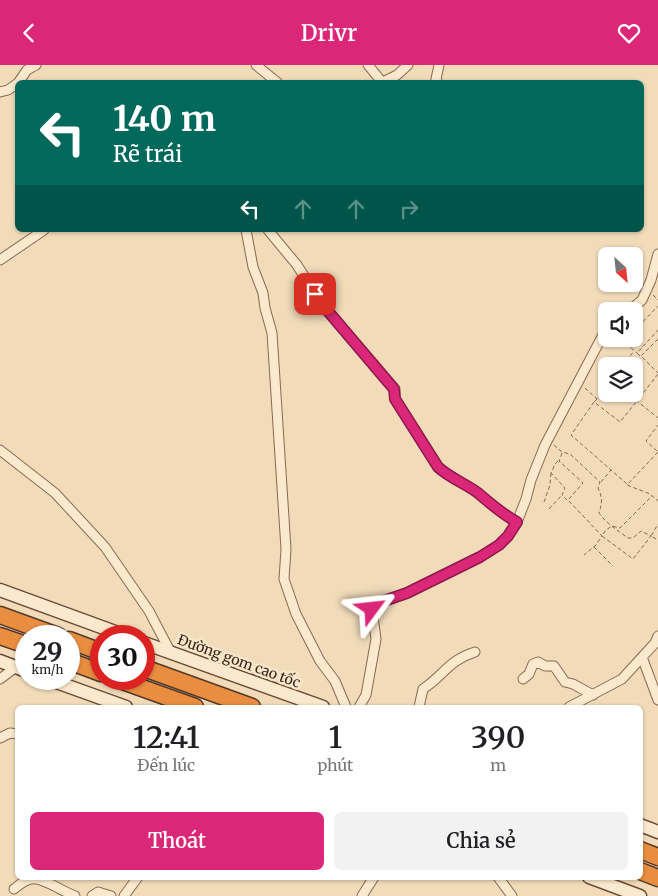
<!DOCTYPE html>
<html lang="vi">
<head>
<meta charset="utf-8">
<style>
  :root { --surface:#fff; --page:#f2f2f2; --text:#202124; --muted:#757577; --accent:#db2777 }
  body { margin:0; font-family:Merriweather,serif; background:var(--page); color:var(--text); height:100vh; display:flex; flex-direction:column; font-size:19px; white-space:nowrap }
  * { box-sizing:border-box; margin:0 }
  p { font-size:16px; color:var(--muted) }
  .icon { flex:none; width:28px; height:28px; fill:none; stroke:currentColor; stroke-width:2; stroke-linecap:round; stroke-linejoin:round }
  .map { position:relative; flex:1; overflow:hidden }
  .side { position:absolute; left:15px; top:640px; width:628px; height:175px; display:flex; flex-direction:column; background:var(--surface); border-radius:8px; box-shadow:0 1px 4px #0004 }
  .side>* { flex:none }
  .top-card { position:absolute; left:15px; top:15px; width:629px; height:152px; border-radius:8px; box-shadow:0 1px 4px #0004; background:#00695c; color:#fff; overflow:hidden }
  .needle { width:32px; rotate:153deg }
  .fabs { position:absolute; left:598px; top:182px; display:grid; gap:10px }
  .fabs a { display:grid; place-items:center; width:45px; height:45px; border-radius:8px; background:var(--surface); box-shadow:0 1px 4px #0004; font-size:25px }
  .speed { position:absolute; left:15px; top:560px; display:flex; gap:10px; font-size:25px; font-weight:700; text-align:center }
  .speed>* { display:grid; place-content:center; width:65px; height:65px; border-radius:50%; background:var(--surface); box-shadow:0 1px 4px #0004; line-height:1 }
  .speed small { font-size:12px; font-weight:400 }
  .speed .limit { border:8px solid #d22; background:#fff; color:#111 }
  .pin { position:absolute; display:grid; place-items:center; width:42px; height:42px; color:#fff; margin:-21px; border-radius:10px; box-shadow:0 2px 8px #0006 }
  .me { position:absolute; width:55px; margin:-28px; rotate:60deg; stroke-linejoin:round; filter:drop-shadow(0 0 4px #0008) }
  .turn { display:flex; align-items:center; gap:18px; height:105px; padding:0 15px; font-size:22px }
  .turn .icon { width:65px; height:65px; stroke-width:2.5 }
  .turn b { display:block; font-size:35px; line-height:42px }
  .lanes { display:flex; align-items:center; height:48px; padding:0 15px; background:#0003; justify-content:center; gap:25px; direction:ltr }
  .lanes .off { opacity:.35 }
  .eta { display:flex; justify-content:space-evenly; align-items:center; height:85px; text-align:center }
  .eta b { font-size:30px; font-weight:600; line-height:35px }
  .button { display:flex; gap:10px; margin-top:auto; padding:10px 15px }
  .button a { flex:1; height:58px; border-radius:8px; background:var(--accent); color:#fff; font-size:20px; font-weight:600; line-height:58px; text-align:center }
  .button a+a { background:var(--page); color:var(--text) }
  header { display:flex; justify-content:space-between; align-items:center; height:65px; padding:0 15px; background:var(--accent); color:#fff; font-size:22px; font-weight:600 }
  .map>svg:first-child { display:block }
</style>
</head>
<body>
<header><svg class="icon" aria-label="back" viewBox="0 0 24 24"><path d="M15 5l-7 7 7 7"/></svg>Drivr<svg class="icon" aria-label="heart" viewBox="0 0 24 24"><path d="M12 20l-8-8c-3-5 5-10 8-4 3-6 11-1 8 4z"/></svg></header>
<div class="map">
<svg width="658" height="831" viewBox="0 0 658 831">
  <rect width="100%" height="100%" fill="#f1dbb9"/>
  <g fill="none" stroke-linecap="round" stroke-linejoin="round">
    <defs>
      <path id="street" d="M256 0 278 18
        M368 0 382 17
        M18 18 27 5 36 0
        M381 18 397 10 408 0
        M438 18 436 14 439 0
        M0 27 8 25 18 18
        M246 165 253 202 263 228 265 243 272 268 286 484 284 514 296 549 320 596 335 616 346 642
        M268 165 297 200 321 238 395 324V334L438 402C450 413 466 419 478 428 491 439 502 449 517 457
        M0 195 44 165
        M629 246 642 235 651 215 658 189
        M0 385 55 428 105 482 149 546 171 588
        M642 592 658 635
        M0 614 16 602
        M523 614 529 609 533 599 538 597 545 601H554L565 617 573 619 593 630
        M359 642 366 630 376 574 372 544 378 538 407 528 480 492 499 480 508 471 517 457 526 434 531 415 545 380 606 264
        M419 642 423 624C444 610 449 595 475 587
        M569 642 622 614 655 578 658 571
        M0 673 10 668 18 669
        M498 812 512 831
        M14 824C18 821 24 815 31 814 43 812 63 827 75 831
        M92 831 98 827 111 831
        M124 831 138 812
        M362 831 374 812"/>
      <path id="secondary" d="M0 525 126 571
        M144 578 323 642
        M0 596 26 606
        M48 614 126 642
        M640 760 658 767
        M589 812 640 831"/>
      <path id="highway" d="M0 550 58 571
        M0 571 26 580
        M69 575 101 587
        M69 596 101 608
        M144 603 252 642
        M117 614 195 642
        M640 785 658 792
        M640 806 658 813"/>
    </defs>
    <use href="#street" stroke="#886a53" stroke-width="11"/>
    <use href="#secondary" stroke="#6a4b37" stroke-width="15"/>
    <use href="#highway" stroke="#553828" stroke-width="19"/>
    <path stroke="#886a53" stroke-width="1" stroke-dasharray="4 2.5" stroke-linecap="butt" d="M653 230 658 235
      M634 266 658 241
      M617 274 623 277
      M627 274 624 277 637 288
      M658 274 641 291 658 308
      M640 291 637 288 658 265
      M622 301 634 286
      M658 309 637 336 658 353
      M585 323 597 334 606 321
      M597 334 594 337 620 357 637 336 628 329
      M594 337 571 370 611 405
      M554 380 562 387 570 389 600 417 598 423C603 433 602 438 599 448 607 459 617 465 628 473H633L641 466 651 471 633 494 602 471 606 465 612 461 620 463 652 431
      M657 386 646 376 658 360
      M658 387 627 420 650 429 658 436
      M562 388 559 396 583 418 568 435 602 471 596 480 584 490
      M558 396 555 399 551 408 565 423 562 430 567 435
      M601 417 611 405 627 419
      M544 437 550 420 551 408
      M549 444 562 430
      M656 474 651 471 658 459
      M594 482 613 501"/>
    <use href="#street" stroke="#fbe9cd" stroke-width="9"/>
    <use href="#secondary" stroke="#fbe9cd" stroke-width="12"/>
    <use href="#highway" stroke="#e98e41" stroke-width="16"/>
  </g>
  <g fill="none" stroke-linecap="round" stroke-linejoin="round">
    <defs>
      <path id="route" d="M315 229 321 238 394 324 395 334 438 402C450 413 466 419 478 428 491 439 502 449 517 457L508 471 499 480 480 492 407 528 378 538 372 544"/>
    </defs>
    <use href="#route" stroke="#8e194d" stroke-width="12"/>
    <use href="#route" stroke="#db2777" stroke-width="9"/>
  </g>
  <g text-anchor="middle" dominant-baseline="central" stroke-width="5" stroke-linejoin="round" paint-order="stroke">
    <g font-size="14" fill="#362419" stroke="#f8e6c9">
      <text transform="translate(239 596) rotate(20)">Đường gom cao tốc</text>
    </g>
  </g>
</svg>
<div class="fabs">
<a><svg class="needle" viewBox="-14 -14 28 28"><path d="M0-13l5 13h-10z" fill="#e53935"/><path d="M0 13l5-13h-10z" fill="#757577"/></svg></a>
<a><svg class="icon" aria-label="sound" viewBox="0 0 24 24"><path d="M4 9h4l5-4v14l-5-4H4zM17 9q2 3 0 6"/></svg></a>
<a><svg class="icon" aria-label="layers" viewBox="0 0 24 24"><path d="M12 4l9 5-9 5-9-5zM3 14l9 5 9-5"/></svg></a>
</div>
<div class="speed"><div>29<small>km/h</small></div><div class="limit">30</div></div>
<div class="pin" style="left:315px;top:229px;background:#d93025"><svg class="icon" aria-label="arrive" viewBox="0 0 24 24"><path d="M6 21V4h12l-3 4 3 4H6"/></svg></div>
<svg class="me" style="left:372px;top:544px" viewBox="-20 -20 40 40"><path d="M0-17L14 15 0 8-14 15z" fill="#db2777" stroke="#fff" stroke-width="4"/></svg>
<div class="top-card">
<div class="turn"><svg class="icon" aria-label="left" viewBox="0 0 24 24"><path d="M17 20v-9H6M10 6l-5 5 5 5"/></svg><div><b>140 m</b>Rẽ trái</div></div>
<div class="lanes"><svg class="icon" aria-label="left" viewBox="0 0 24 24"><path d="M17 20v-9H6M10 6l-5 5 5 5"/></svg><svg class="icon off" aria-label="ahead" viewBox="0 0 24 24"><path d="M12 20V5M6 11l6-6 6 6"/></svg><svg class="icon off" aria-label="ahead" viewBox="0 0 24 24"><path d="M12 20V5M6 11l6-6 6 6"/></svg><svg class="icon off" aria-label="right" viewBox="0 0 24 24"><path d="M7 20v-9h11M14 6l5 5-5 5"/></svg></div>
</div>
<section class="side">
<div class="eta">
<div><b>12:41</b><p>Đến lúc</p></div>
<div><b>1</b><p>phút</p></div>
<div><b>390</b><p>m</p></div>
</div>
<div class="button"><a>Thoát</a><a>Chia sẻ</a></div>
</section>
</div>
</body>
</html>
